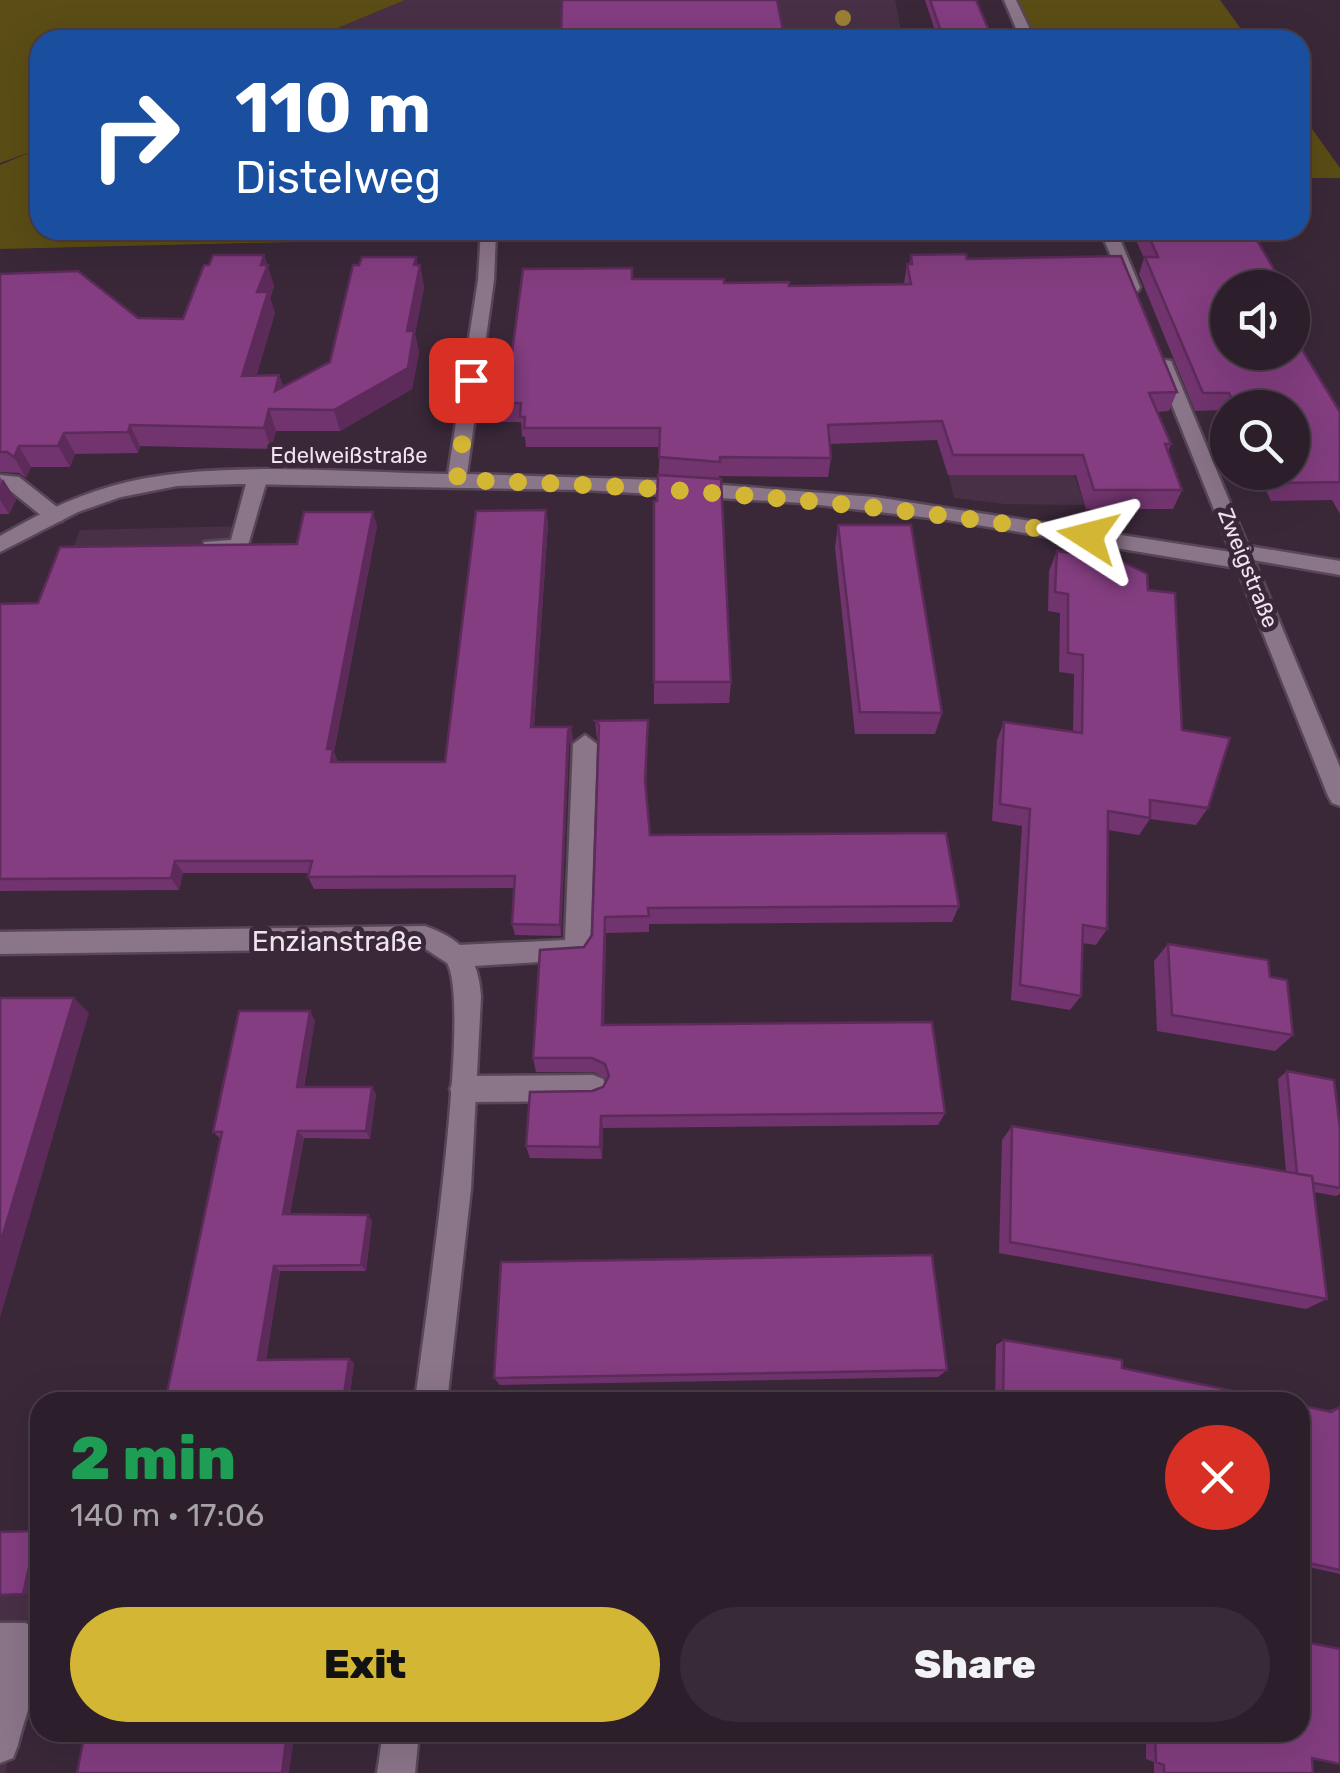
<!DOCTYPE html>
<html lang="en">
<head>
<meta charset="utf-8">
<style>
  :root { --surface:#2c1e2b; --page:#382b37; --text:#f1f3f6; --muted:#a6a2a9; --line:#483c47; --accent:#d4b635 }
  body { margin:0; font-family:Rubik,sans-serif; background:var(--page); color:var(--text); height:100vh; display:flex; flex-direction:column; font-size:38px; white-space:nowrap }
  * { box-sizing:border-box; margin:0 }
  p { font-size:32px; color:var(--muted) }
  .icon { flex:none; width:55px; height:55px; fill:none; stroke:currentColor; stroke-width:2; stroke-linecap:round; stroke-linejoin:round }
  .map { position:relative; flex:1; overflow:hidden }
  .drawer { position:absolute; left:30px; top:1392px; width:1280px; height:350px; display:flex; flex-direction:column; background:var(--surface); border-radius:30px; box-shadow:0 10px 40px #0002,0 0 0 2px var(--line) }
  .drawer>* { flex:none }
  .guide { position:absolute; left:30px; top:30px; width:1280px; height:210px; border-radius:30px; box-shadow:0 10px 40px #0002,0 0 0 2px var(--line); background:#1a4fa0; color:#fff; overflow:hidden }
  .buttons { position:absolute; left:1210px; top:270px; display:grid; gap:20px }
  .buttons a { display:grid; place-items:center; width:100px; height:100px; border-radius:50%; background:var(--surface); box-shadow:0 10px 40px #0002,0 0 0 2px var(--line); font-size:50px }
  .pin { position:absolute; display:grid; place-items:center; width:85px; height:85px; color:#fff; margin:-42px; border-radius:20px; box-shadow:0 5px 15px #0006 }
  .me { position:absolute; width:110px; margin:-55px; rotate:279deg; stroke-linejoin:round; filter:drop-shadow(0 0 8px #0008) }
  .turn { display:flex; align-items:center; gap:35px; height:210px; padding:0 40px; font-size:45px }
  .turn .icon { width:130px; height:130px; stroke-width:2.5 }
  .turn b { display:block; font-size:70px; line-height:85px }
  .round { display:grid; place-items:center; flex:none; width:105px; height:105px; border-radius:52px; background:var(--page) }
  .overview { display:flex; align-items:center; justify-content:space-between; height:170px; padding:0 40px }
  h1 { font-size:60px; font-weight:800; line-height:75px; color:#1e9e55 }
  .cta { display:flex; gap:20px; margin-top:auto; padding:20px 40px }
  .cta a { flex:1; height:115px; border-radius:60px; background:var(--accent); color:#111; font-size:40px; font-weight:800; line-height:115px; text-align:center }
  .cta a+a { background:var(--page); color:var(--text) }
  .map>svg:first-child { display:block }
</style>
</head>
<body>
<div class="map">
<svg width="1340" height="1773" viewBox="0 0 1340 1773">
  <rect width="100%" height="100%" fill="#3a2839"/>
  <path fill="#483046" d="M405 0H895L903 40H309Z
    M944 455 1074 474 1085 505 1005 504 954 498Z
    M245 526 227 581 60 583 80 530Z
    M40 1533V1613L5 1773H0V1534Z"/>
  <path fill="#5b4d15" d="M0 0H405L309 40H40V230H793L0 249V165L33 151 0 163Z
    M1012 0H1220L1249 40H1026Z
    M1300 112 1340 168V178H1300Z"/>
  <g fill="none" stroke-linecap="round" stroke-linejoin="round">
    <defs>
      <path id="lane" d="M481 230H509L501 235H482Z
        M257 474 267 480 246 552H204V542L231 540 247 480Z
        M0 475 19 477 62 511V521H48L7 488 0 487Z
        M1242 545 1340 561V575L1235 557V547Z
        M585 735 597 744 590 951 586 959 459 967 450 964 446 956 450 948 459 945 565 940 573 744Z
        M593 1075 603 1079 607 1088 603 1097 593 1101 464 1102 454 1098 450 1089 454 1080 464 1076Z
        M0 1623H25L38 1628C48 1662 26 1711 18 1745L13 1758 0 1763Z"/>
      <path id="street" d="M1004 0H1016L1035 40H1021Z
        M481 230 496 232 494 280 467 474 657 480 875 497 1231 552 1156 365 1165 360 1171 361 1340 767V806L1332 803 1328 796 1237 568 947 520 802 503 584 490 240 484 177 486 121 497 78 512 0 552V536C35 516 72 497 112 486 209 458 346 473 448 474L478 280Z
        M1100 230H1116L1140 287 1138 291 1124 287Z
        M425 926C462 939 479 957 481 997L471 1189 447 1402H415C423 1334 473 1006 447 963L424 948 0 954V932Z
        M383 1732H419L415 1773H377Z"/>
    </defs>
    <use href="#lane" stroke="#574756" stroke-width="5"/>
    <use href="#street" stroke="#574756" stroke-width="5"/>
    <use href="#lane" fill="#8b7589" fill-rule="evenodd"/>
    <use href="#street" fill="#8b7589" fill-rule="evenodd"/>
  </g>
  <circle fill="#9b8136" cx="843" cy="18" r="8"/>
  <path fill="#71346e" d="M925 0H976L993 40H938Z
    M1134 230H1251L1228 288 1292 352V300L1307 324 1298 341 1340 412V514L1332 500 1271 501 1264 486 1258 487 1251 472H1292V408H1228V424L1221 410 1195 411 1139 274 1144 258 1133 234Z
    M264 255 274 286 270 298 275 313 256 376 279 375 283 386 330 362 359 265 416 257 417 265H420L424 287 415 334 419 352 412 389 340 431H276L271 449 140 446 138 453 75 454 70 467H31L26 478 19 473 0 472V274L138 318 183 319Z
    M911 255 967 259 1177 392 1169 411 1157 412 1171 444 1168 451 1182 490 1173 509H1086L1076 475H948L937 440 830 444 831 458 828 477 719 476 731 682 729 703 654 704V501H657L660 447H526L525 437 522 436 521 422H497L494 403 512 353 632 279 789 286 904 284 907 264H909Z
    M0 477 16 500 9 514H0Z
    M546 510 548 524 534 727H571L573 740 569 744 561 936 515 935 512 924 515 888 314 889 308 877 309 873H183L179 890 0 891V604L38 603 377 526 334 752 338 762H445Z
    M838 525 942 713 935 734H855L835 548Z
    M1057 551 1148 590 1182 730 1208 808 1196 825 1150 819 1139 835 1108 830 1107 929 1096 945 1082 943 1081 996 1070 1010 1011 1000 1022 826 992 821 997 740 1004 722 1073 732 1074 674 1059 672 1060 613 1048 611 1049 571Z
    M648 720 646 791 650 835 959 906 952 922 649 924V932L606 933 604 1025 945 1113 938 1125 603 1128 602 1159 530 1158 526 1146 592 1091 603 1087 607 1079 594 1072H536L533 1058 584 947 592 935 599 741 597 739 595 721Z
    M1168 944 1293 1035 1275 1051 1157 1031 1154 961Z
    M315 1020 304 1087 376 1094 370 1139 304 1138 290 1214 368 1215 372 1221 366 1271H280L266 1360 349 1359 354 1363 349 1402H165L221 1139 213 1132Z
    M1287 1071 1340 1129V1194L1336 1196 1314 1192 1327 1299 1306 1309 999 1253 1002 1140 1012 1126 1286 1172 1278 1079Z
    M1004 1340 1122 1368 1287 1402H995L996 1345Z
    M947 1370 938 1377 500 1385 494 1378Z
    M1300 1405 1326 1411 1340 1407V1574L1300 1565Z
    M1146 1732H1300L1312 1758 1313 1773H1154V1762L1146 1759Z"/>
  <path fill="#5c2b5a" d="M264 255 274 286 270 298 275 313 250 398 242 376 261 265Z
    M416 257 419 273 420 265 424 287 415 334 419 352 412 389 340 431 334 410 407 331Z
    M279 375 286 397 275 391Z
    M269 409 276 431 271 449 264 428Z
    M130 425 140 446 138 453 128 432Z
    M64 433 75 454 70 467 58 446Z
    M19 446 31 467 26 478 14 457Z
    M3 479 16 500 9 514 0 500V486Z
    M546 510 548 524 533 740 531 727Z
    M373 512 377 526 334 752 338 762H331L327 749Z
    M571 727 573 740 569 744 561 936 560 925 568 731Z
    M175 861 183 873 179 890 171 878Z
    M605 917 606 933 604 1039 602 1025Z
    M74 998 89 1013 0 1318V1244Z
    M310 1011 315 1020 302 1095 297 1087Z
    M372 1087 376 1094 370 1139 366 1131Z
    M601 1116 603 1128 602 1159 600 1147Z
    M298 1131 304 1138 289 1220 283 1214Z
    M368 1215 372 1221 366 1271 361 1265Z
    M274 1266 280 1271 265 1364 258 1360Z
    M349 1359 354 1363 349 1402H343Z
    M37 1531H40V1594H23Z
    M287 1732H295L289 1773H282Z"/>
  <path fill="#833d80" stroke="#5c2b5a" stroke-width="2.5" d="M562 0H777L785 40H520L522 35 561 38Z
    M930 0H976L993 40H944Z
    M1146 230H1251L1285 288H1228V352H1292V333L1340 412V482L1281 483 1276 472H1292V408H1236L1229 393H1203L1145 257H1158Z
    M966 254 967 259 1121 256 1177 392 1149 393 1171 444H1165L1182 490H1094L1083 455H953L942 421 828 425 831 458 720 457V462L659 457 660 428H524L525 417H520L521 403H494L500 353H512L523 269 632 268V279H724V283L789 282V286L911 284 907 264H912L911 255Z
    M213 255H264L261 265H268L257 292H268L242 376 279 375 275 391 330 362 353 265H359L362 257H416L414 265H420L407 331H414L408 368 334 410 269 409 264 428 130 425 128 432 64 433 58 446H19L14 457 7 452H0V274L78 271 138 318 183 319 204 265H209Z
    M1292 300 1307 324H1292Z
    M658 475 721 479 731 682H654V501H657Z
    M546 510 531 727H571L568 731 560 925 512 924 515 876 308 877 312 861H175L171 878 0 879V604L38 603 60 547 297 544 304 512H373L327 749H333L331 762H445L476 511Z
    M838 525H911L942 713 860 712Z
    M1057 551 1121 561 1147 574 1148 590 1175 593 1182 730 1230 738 1208 808 1150 800V818L1108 811 1107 929 1083 925 1081 996 1020 985 1030 809 1000 804 1004 722 1082 733 1083 655 1068 653V594L1055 592Z
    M648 720 645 780 650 835 946 833 959 906 648 908 649 916 605 917 602 1025 932 1022 945 1113 601 1116 600 1147 526 1146 530 1092 592 1091 603 1087 609 1076 605 1064 592 1058H533L540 950 584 947 592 935 599 725 595 721Z
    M1168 944 1268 960 1270 977 1287 980 1293 1035 1172 1015Z
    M0 998H74L0 1244Z
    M239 1011H310L297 1087H372L366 1131H298L283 1214 368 1215 361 1265 274 1266 258 1360 349 1359 343 1402H165L222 1132H213Z
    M1287 1071 1334 1080 1340 1129V1188L1313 1183 1312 1176 1297 1174Z
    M1012 1126 1312 1176 1327 1299 1010 1242Z
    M932 1255 947 1370 494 1378 501 1262Z
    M1004 1340 1122 1360V1368L1287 1402H1003Z
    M1300 1405 1331 1412 1340 1407V1570L1300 1561Z
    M37 1531 23 1594 0 1595V1532Z
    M1300 1641 1340 1649V1764L1312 1758 1313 1773H1164V1765L1156 1762 1155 1732H1300Z
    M85 1732H287L282 1773H77Z"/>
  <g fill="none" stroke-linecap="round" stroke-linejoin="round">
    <path stroke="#d4b635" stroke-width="18" stroke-dasharray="0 32.4" d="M471 380 457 480C670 486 878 503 1088 536"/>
  </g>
  <g text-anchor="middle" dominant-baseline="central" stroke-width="10" stroke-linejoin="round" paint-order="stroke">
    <g font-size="22" fill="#efe3ee" stroke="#3a2839">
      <text x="349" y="455">Edelweißstraße</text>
      <text transform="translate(1248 568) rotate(68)">Zweigstraße</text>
    </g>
    <g font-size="28" fill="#efe3ee" stroke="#3a2839">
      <text x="337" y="941">Enzianstraße</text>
    </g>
  </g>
</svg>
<div class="buttons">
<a><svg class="icon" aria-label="sound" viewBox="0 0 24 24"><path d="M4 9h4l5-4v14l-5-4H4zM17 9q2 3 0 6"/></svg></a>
<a><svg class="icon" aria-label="search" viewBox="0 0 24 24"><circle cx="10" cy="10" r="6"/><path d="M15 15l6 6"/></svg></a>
</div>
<div class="pin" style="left:471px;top:380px;background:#d93025"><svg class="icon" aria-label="arrive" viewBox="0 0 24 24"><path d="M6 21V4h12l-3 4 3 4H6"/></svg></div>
<svg class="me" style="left:1088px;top:536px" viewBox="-20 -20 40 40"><path d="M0-17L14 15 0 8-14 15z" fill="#d4b635" stroke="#fff" stroke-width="4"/></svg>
<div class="guide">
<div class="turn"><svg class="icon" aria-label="right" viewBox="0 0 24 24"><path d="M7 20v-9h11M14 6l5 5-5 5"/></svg><div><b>110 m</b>Distelweg</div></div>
</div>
<section class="drawer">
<div class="overview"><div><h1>2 min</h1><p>140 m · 17:06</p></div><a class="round" style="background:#d93025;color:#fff"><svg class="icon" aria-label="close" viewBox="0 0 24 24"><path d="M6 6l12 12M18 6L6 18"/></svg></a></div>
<div class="cta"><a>Exit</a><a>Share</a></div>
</section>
</div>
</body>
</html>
